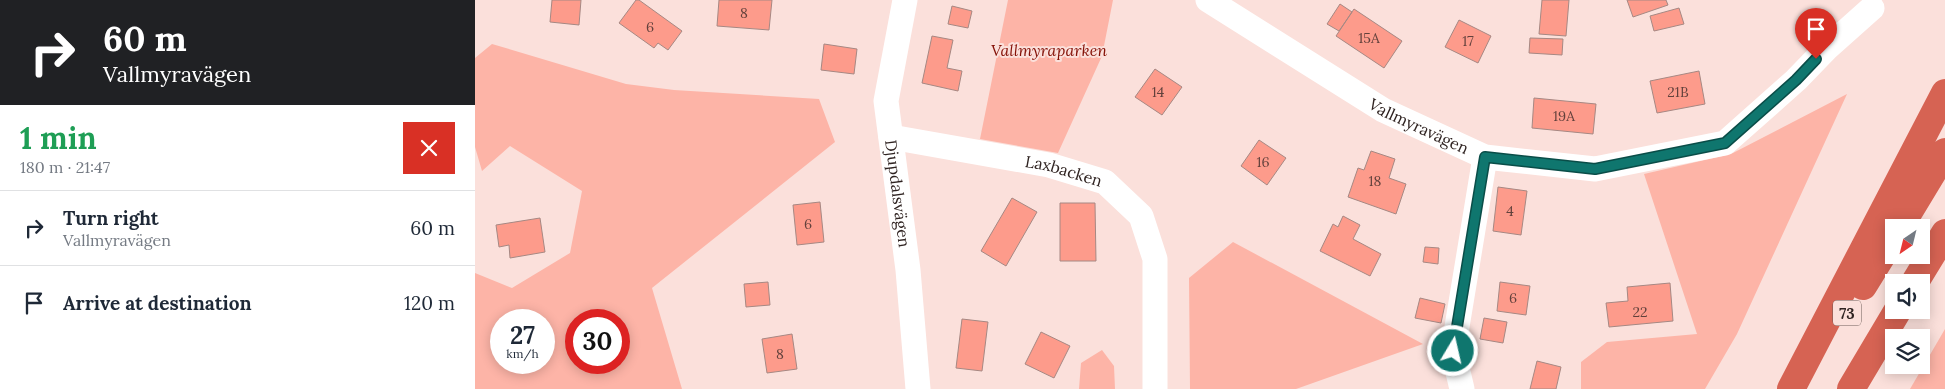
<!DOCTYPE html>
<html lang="en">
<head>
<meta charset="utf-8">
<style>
  :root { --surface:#fff; --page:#f2f2f3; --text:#1f2937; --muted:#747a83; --line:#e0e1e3 }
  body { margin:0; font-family:Lora,serif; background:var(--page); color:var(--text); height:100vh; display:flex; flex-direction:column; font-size:19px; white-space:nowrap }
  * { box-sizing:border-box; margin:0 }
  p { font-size:16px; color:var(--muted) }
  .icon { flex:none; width:28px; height:28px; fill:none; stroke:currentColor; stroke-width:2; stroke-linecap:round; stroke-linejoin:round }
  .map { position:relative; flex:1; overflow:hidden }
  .drawer { display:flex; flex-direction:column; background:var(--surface); width:475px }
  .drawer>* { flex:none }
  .banner { background:#202124; color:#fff; overflow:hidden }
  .needle { width:32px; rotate:215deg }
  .controls { position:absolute; left:1410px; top:219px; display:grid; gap:10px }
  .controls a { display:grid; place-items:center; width:45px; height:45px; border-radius:0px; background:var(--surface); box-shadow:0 2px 12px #0003; font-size:25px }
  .speed { position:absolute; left:15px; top:309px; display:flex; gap:10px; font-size:25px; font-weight:700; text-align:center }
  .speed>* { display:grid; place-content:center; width:65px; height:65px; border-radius:50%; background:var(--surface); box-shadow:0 2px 12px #0003; line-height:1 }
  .speed small { font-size:12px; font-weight:400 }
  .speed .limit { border:8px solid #d22; background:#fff; color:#111 }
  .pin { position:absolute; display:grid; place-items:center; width:42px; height:42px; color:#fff; margin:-51px -21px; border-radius:50% 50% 50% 0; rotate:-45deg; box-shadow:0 0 5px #0007 }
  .pin .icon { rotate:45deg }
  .me { position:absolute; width:55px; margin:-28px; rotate:9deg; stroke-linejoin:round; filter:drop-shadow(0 0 4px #0008) }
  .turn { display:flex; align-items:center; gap:18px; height:105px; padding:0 20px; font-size:22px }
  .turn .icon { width:65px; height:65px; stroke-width:2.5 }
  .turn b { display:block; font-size:35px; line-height:42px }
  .round { display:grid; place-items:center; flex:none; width:52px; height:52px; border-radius:0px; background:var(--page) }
  .summary { display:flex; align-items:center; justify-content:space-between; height:85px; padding:0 20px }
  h1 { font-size:30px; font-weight:700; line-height:38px; color:#1e9e55 }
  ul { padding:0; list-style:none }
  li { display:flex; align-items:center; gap:15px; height:75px; padding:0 20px; border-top:1px solid var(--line) }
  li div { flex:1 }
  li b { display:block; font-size:19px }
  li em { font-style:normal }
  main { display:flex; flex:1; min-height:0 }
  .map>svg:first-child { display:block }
</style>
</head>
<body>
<main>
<section class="drawer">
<div class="banner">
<div class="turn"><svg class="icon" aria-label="right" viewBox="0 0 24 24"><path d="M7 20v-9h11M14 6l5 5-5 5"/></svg><div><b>60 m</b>Vallmyravägen</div></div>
</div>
<div class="summary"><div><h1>1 min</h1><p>180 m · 21:47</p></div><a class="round" style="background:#d93025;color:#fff"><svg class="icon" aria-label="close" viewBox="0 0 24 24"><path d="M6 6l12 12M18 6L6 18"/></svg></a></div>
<ul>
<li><svg class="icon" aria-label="right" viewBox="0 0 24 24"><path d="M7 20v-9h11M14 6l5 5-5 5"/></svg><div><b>Turn right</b><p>Vallmyravägen</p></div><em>60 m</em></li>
<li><svg class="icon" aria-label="arrive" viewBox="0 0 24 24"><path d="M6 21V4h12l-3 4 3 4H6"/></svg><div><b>Arrive at destination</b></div><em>120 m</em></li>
</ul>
</section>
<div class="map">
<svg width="1470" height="389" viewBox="0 0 1470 389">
  <rect width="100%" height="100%" fill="#fbe0db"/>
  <path fill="#fdb4a7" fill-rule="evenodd" d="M533 0H638L627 56 583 153 505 139Z
    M17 44 151 84 199 90 344 99 360 142 177 288 207 389H0V273L37 288 95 253 107 191 35 146 7 171 0 147V58ZM26 320H69V362H26ZM101 320H144V362H101Z
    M1372 94 1262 334 1230 389H1106V362L1132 342 1222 334 1169 174 1256 154Z
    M758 242 948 344 821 389H715L714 278Z
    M1470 329V389H1435Z
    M627 350 639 366 640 389H604L606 363Z"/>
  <path fill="#fd9b8b" stroke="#a68883" d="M77 0H106L104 25 75 22Z
    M161 0H164L207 31 193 50 183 43 179 48 144 23Z
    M244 0H297L294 30 242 26Z
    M1067 0H1094L1091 36 1064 34Z
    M1152 0H1191L1193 5 1158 17Z
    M865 4 877 12 864 31 852 24Z
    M477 6 497 11 493 28 473 24Z
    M1204 8 1209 24 1179 31 1175 16Z
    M879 9 927 41 909 68 861 36Z
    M984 20 1016 36 1003 63 970 47Z
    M457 36 478 40 472 68 487 71 483 91 447 83Z
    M1055 38 1088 39 1087 55 1054 53Z
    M349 44 382 49 379 74 346 70Z
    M680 69 707 87 687 115 660 97Z
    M1224 71 1230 104 1182 113 1175 81Z
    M1059 98 1121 104 1118 134 1057 128Z
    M784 140 811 158 792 185 766 166Z
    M896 151 920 159 914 178 931 184 921 214 873 197 883 168 889 170Z
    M1023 187 1052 191 1046 235 1018 231Z
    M537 198 562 212 531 266 506 251Z
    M345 202 349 242 322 245 318 205Z
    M585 203H620L621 261H585Z
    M868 216 885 225 878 239 906 254 895 276 845 251 858 224 863 227Z
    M65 218 70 252 35 258 34 245 24 247 21 225Z
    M950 247 964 248 963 264 948 262Z
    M293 282 295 305 271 307 269 284Z
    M1025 282 1055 286 1051 315 1022 311Z
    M1195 283 1198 321 1134 327 1131 303 1153 301 1152 287Z
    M945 298 970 304 966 323 940 318Z
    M1009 318 1032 322 1028 343 1005 339Z
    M487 319 513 322 507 371 481 368Z
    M566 332 595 346 579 378 550 364Z
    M317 334 322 369 292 373 287 339Z
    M1062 361 1086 367 1081 389H1055Z"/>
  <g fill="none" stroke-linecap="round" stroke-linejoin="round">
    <g stroke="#fff" stroke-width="25">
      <path id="s1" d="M430 0 411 101 433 270 443 389"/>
      <path id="s2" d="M733 0 908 110 1010 157 1120 169 1250 143 1321 80 1351 49 1397 8"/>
      <path id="s3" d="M416 137 574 165 630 182 666 216 680 259V389"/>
      <path d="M987 389 978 351 1010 157"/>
    </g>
    <path stroke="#d66353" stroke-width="28" d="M1424 228 1470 152
      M1440 282 1470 233
      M1388 286 1419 236
      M1316 389 1470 93
      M1376 389 1423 310"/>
  </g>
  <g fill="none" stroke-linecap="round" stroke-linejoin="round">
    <defs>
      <path id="route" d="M978 351 1010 157 1120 169 1250 143 1321 80 1341 59"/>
    </defs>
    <use href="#route" stroke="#0a4d48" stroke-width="12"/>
    <use href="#route" stroke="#0f766e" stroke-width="9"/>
  </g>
  <g text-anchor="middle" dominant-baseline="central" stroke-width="4" stroke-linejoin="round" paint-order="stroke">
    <g font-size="14" fill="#62413c">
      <text x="269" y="13">8</text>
      <text x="175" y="27">6</text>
      <text x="894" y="38">15A</text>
      <text x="993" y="41">17</text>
      <text x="683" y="92">14</text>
      <text x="1203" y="92">21B</text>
      <text x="1089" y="116">19A</text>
      <text x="788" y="162">16</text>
      <text x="900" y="181">18</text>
      <text x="1035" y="211">4</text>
      <text x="333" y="224">6</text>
      <text x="1038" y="298">6</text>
      <text x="1165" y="312">22</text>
      <text x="305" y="354">8</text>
    </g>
    <rect fill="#fbe0db" stroke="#6c5c59" stroke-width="1" x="1358" y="300.5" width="28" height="25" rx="4"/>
    <g font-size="15" font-weight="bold" fill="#2f2321">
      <text x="1372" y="313">73</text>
    </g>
    <g font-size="16" font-style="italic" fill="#841006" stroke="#fbe0db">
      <text x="574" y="50">Vallmyraparken</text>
    </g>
    <g font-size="16" fill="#2f2321" stroke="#fbe0db">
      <text stroke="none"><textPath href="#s2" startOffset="246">Vallmyravägen</textPath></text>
      <text stroke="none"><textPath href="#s3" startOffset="176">Laxbacken</textPath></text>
      <text stroke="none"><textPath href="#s1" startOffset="196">Djupdalsvägen</textPath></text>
    </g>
  </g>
</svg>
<div class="controls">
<a><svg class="needle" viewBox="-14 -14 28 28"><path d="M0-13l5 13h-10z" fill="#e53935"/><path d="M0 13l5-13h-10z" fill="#747a83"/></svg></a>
<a><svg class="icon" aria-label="sound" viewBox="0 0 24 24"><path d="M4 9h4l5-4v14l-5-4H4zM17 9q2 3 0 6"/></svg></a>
<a><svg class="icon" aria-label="layers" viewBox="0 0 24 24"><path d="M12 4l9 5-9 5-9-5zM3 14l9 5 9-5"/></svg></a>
</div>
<div class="speed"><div>27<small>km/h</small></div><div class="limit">30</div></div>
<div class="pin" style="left:1341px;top:59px;background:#d93025"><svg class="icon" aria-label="arrive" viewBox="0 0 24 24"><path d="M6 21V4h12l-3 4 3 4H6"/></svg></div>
<svg class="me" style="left:978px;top:351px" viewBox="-20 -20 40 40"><circle r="17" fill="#0f766e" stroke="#fff" stroke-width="3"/><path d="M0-11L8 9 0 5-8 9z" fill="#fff"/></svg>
</div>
</main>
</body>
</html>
